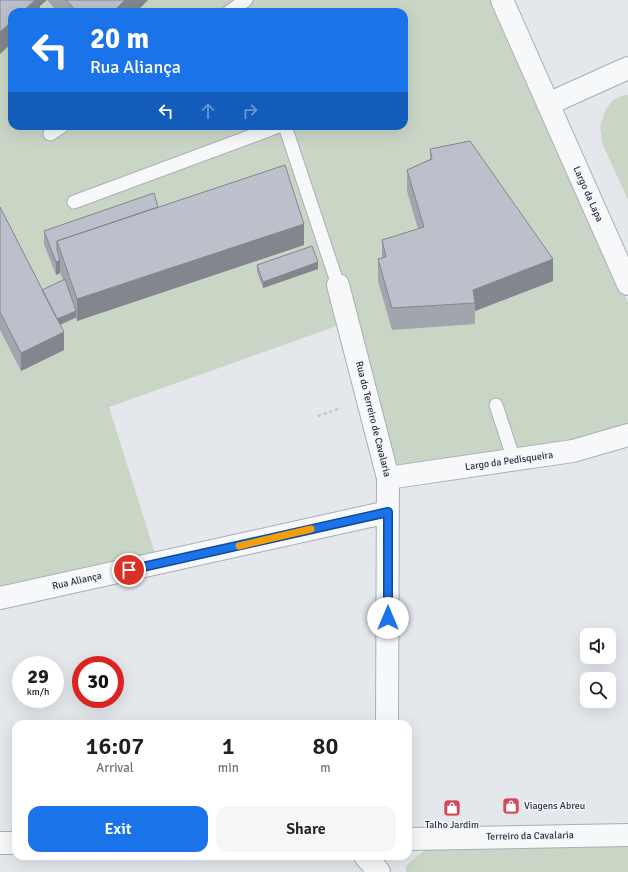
<!DOCTYPE html>
<html lang="en">
<head>
<meta charset="utf-8">
<style>
  :root { --surface:#fff; --page:#f6f6f6; --text:#202124; --muted:#757577; --accent:#1a73e8 }
  body { margin:0; font-family:Signika,sans-serif; background:var(--page); color:var(--text); height:100vh; display:flex; flex-direction:column; font-size:15px; white-space:nowrap }
  * { box-sizing:border-box; margin:0 }
  p { font-size:13px; color:var(--muted) }
  .icon { flex:none; width:22px; height:22px; fill:none; stroke:currentColor; stroke-width:2; stroke-linecap:round; stroke-linejoin:round }
  .map { position:relative; flex:1; overflow:hidden }
  .panel { position:absolute; left:12px; top:720px; width:400px; height:140px; display:flex; flex-direction:column; background:var(--surface); border-radius:12px; box-shadow:0 4px 16px #0002 }
  .panel>* { flex:none }
  .hud { position:absolute; left:8px; top:8px; width:400px; height:122px; border-radius:12px; box-shadow:0 4px 16px #0002; background:#1a73e8; color:#fff; overflow:hidden }
  .buttons { position:absolute; left:580px; top:628px; display:grid; gap:8px }
  .buttons a { display:grid; place-items:center; width:36px; height:36px; border-radius:8px; background:var(--surface); box-shadow:0 4px 16px #0002; font-size:20px }
  .speed { position:absolute; left:12px; top:656px; display:flex; gap:8px; font-size:20px; font-weight:700; text-align:center }
  .speed>* { display:grid; place-content:center; width:52px; height:52px; border-radius:50%; background:var(--surface); box-shadow:0 4px 16px #0002; line-height:1 }
  .speed small { font-size:10px; font-weight:400 }
  .speed .limit { border:6px solid #d22; background:#fff; color:#111 }
  .pin { position:absolute; display:grid; place-items:center; width:34px; height:34px; color:#fff; margin:-17px; border:2px solid #fff; border-radius:50%; box-shadow:0 1px 4px #0007 }
  .me { position:absolute; width:44px; margin:-22px; rotate:0deg; stroke-linejoin:round; filter:drop-shadow(0 0 3px #0008) }
  .turn { display:flex; align-items:center; gap:14px; height:84px; padding:0 16px; font-size:18px }
  .turn .icon { width:52px; height:52px; stroke-width:2.5 }
  .turn b { display:block; font-size:28px; line-height:34px }
  .lanes { display:flex; align-items:center; height:38px; padding:0 16px; background:#0003; justify-content:center; gap:20px; direction:ltr }
  .lanes .off { opacity:.35 }
  .eta { display:flex; justify-content:space-evenly; align-items:center; height:68px; text-align:center }
  .eta b { font-size:24px; font-weight:600; line-height:28px }
  .action { display:flex; gap:8px; margin-top:auto; padding:8px 16px }
  .action a { flex:1; height:46px; border-radius:12px; background:var(--accent); color:#fff; font-size:16px; font-weight:600; line-height:46px; text-align:center }
  .action a+a { background:var(--page); color:var(--text) }
  .map>svg:first-child { display:block }
</style>
</head>
<body>
<div class="map">
<svg width="628" height="872" viewBox="0 0 628 872">
  <rect width="100%" height="100%" fill="#e4e7ec"/>
  <path fill="#c9d6c5" fill-rule="evenodd" d="M0 0H495L628 303V434L388 477 348 322 109 407 158 563 0 598ZM12 12H404V126H12Z
    M628 95V200L602 143 600 126 606 109 613 100 622 96Z
    M628 843V872H406V866L426 849Z"/>
  <g fill="none" stroke-linecap="round" stroke-linejoin="round">
    <defs>
      <path id="lane" d="M229 12 246 0
        M285 126 338 285
        M50 134 62 126
        M74 202 279 126
        M496 405 514 460"/>
      <path id="street" d="M502 0 628 284
        M548 104 628 68
        M338 285 388 478 387 724
        M388 478 573 451 628 435
        M0 598 388 512
        M408 839 628 835
        M0 843H16
        M365 856 379 872"/>
    </defs>
    <use href="#lane" stroke="#a9aeb7" stroke-width="15"/>
    <use href="#street" stroke="#a9aeb7" stroke-width="24"/>
    <path stroke="#c2c5cb" stroke-width="2.5" stroke-dasharray="3 3" stroke-linecap="butt" d="M318 416 341 408"/>
    <use href="#lane" stroke="#f7f8fa" stroke-width="13"/>
    <use href="#street" stroke="#f7f8fa" stroke-width="22"/>
  </g>
  <path fill="#a1a5ae" d="M47 0H148L136 12H58Z
    M430 149 553 281 475 311V324L392 330 378 281V259L382 258V240L418 229 407 191V170L430 159Z
    M0 207 42 290 63 280 60 272V273L56 275 44 244V231L158 207 304 245 77 321 76 318 60 325 64 350 21 371 0 330Z
    M257 265 318 269 263 288 257 272Z"/>
  <path fill="#83868d" d="M35 0H47L40 6V12H22Z
    M125 0H148L136 12H113Z
    M12 21V43L0 54V32Z
    M304 224V245L77 321V299Z
    M553 259V281L475 311V303L473 290Z
    M60 260V273L56 275V262Z
    M318 262V269L263 288V282Z
    M76 311V317L53 328V321Z
    M64 332V350L21 371V353Z"/>
  <path fill="#bbc0ca" stroke="#83868d" d="M0 0H35L22 12H12V21L0 32Z
    M66 0H125L113 12H77Z
    M470 141 553 259 473 290 475 303 392 308 378 259 386 257 382 240 424 227 407 170 432 159 430 149Z
    M285 165 304 224 77 299 57 241Z
    M154 193 158 207 57 241V250L60 260 56 262 44 231Z
    M0 207 64 332 21 353 0 312Z
    M312 246 318 262 263 282 257 265Z
    M65 279 76 311 57 319 42 290Z"/>
  <g fill="none" stroke-linecap="round" stroke-linejoin="round">
    <defs>
      <path id="route" d="M129 570 388 512V618"/>
    </defs>
    <use href="#route" stroke="#114b97" stroke-width="10"/>
    <use href="#route" stroke="#1a73e8" stroke-width="7"/>
    <path stroke="#f59e0b" stroke-width="7" d="M239 546 311 529"/>
  </g>
  <defs>
    <symbol id="shop-square" viewBox="-11 -11 22 22"><rect x="-9" y="-9" width="18" height="18" rx="4" fill="#d1495b" stroke="#f4f6f9"/><path d="M-5-2.5h2.3a2.7 3.5 0 0 1 5.4 0H5L5.5 6h-11ZM-1.5-2.5h3a1.5 2.3 0 0 0-3 0Z" fill="#fff"/></symbol>
  </defs>
  <g fill-rule="evenodd">
    <use href="#shop-square" x="501" y="796" width="20" height="20"/>
    <use href="#shop-square" x="442" y="798" width="20" height="20"/>
  </g>
  <g text-anchor="middle" dominant-baseline="central" stroke-width="3" stroke-linejoin="round" paint-order="stroke">
    <g font-size="10" fill="#2b3445" stroke="#f4f6f9">
      <text transform="translate(588 194) rotate(66)">Largo da Lapa</text>
      <text transform="translate(373 419) rotate(76)">Rua do Terreiro de Cavalaria</text>
      <text transform="translate(509 461) rotate(-8)">Largo da Pedisqueira</text>
      <text transform="translate(77 581) rotate(-13)">Rua Aliança</text>
      <text transform="translate(530 836) rotate(-1)">Terreiro da Cavalaria</text>
    </g>
    <g font-size="10" fill="#2b3445" stroke="#f4f6f9" text-anchor="start">
      <text x="524" y="806">Viagens Abreu</text>
      <text x="452" y="825" text-anchor="middle">Talho Jardim</text>
    </g>
  </g>
</svg>
<div class="buttons">
<a><svg class="icon" aria-label="sound" viewBox="0 0 24 24"><path d="M4 9h4l5-4v14l-5-4H4zM17 9q2 3 0 6"/></svg></a>
<a><svg class="icon" aria-label="search" viewBox="0 0 24 24"><circle cx="10" cy="10" r="6"/><path d="M15 15l6 6"/></svg></a>
</div>
<div class="speed"><div>29<small>km/h</small></div><div class="limit">30</div></div>
<div class="pin" style="left:129px;top:570px;background:#d93025"><svg class="icon" aria-label="arrive" viewBox="0 0 24 24"><path d="M6 21V4h12l-3 4 3 4H6"/></svg></div>
<svg class="me" style="left:388px;top:618px" viewBox="-20 -20 40 40"><circle r="19" fill="#fff"/><path d="M0-13L10 11 0 6-10 11z" fill="#1a73e8"/></svg>
<div class="hud">
<div class="turn"><svg class="icon" aria-label="left" viewBox="0 0 24 24"><path d="M17 20v-9H6M10 6l-5 5 5 5"/></svg><div><b>20 m</b>Rua Aliança</div></div>
<div class="lanes"><svg class="icon" aria-label="left" viewBox="0 0 24 24"><path d="M17 20v-9H6M10 6l-5 5 5 5"/></svg><svg class="icon off" aria-label="ahead" viewBox="0 0 24 24"><path d="M12 20V5M6 11l6-6 6 6"/></svg><svg class="icon off" aria-label="right" viewBox="0 0 24 24"><path d="M7 20v-9h11M14 6l5 5-5 5"/></svg></div>
</div>
<section class="panel">
<div class="eta">
<div><b>16:07</b><p>Arrival</p></div>
<div><b>1</b><p>min</p></div>
<div><b>80</b><p>m</p></div>
</div>
<div class="action"><a>Exit</a><a>Share</a></div>
</section>
</div>
</body>
</html>
